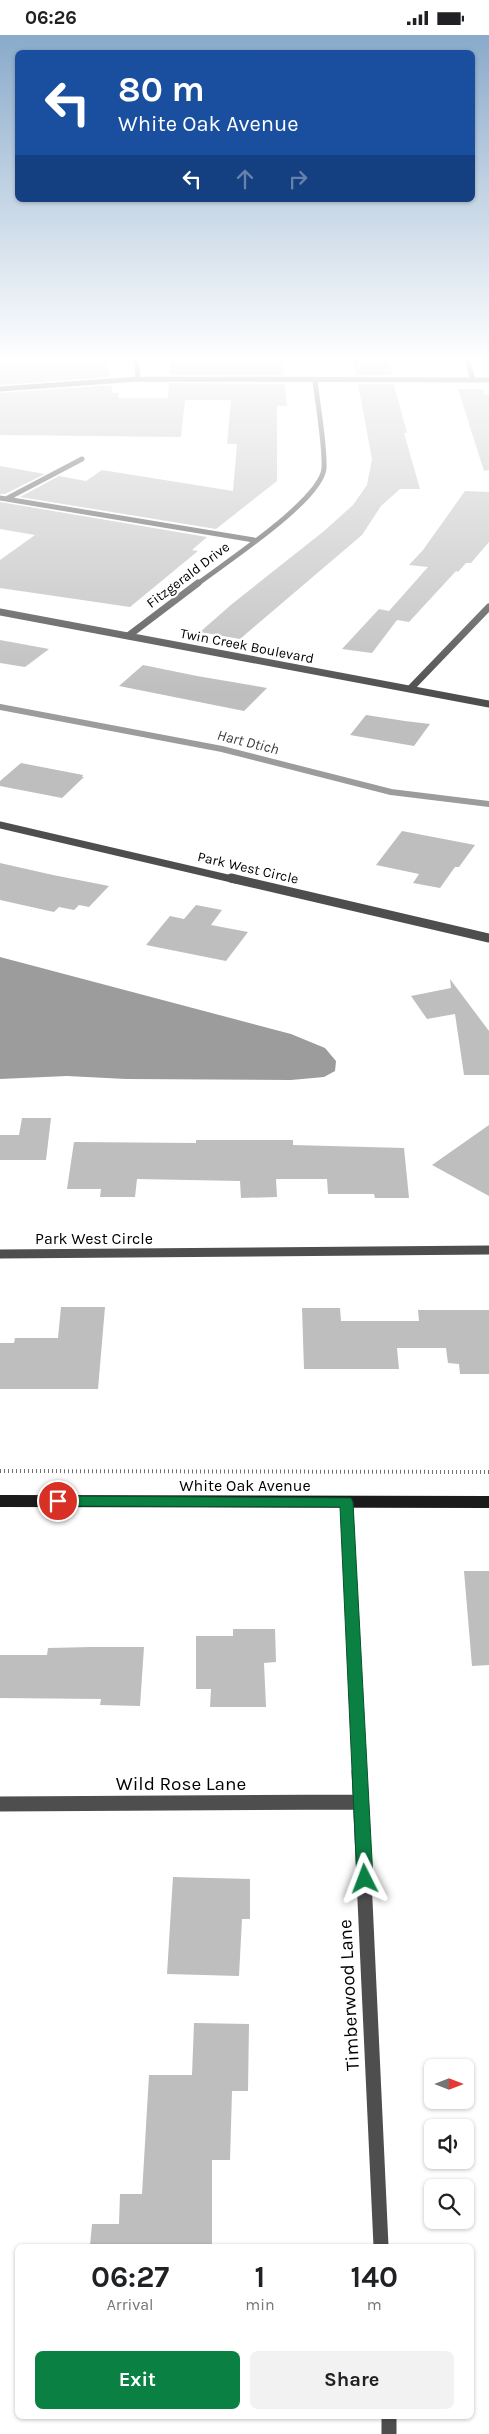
<!DOCTYPE html>
<html lang="en">
<head>
<meta charset="utf-8">
<style>
  :root { --surface:#fff; --page:#f2f2f2; --text:#202124; --muted:#757577; --accent:#0b8043 }
  body { margin:0; font-family:Karla,sans-serif; background:var(--page); color:var(--text); height:100vh; display:flex; flex-direction:column; font-size:19px; white-space:nowrap }
  * { box-sizing:border-box; margin:0 }
  p { font-size:16px; color:var(--muted) }
  .icon { flex:none; width:28px; height:28px; fill:none; stroke:currentColor; stroke-width:2; stroke-linecap:round; stroke-linejoin:round }
  .map { position:relative; flex:1; overflow:hidden }
  .panel { position:absolute; left:15px; top:2209px; width:459px; height:175px; display:flex; flex-direction:column; background:var(--surface); border-radius:8px; box-shadow:0 1px 4px #0004 }
  .panel>* { flex:none }
  .top-card { position:absolute; left:15px; top:15px; width:460px; height:152px; border-radius:8px; box-shadow:0 1px 4px #0004; background:#1a4fa0; color:#fff; overflow:hidden }
  .needle { width:32px; rotate:90deg }
  .fabs { position:absolute; left:424px; top:2024px; display:grid; gap:10px }
  .fabs a { display:grid; place-items:center; width:50px; height:50px; border-radius:8px; background:var(--surface); box-shadow:0 1px 4px #0004; font-size:25px }
  .pin { position:absolute; display:grid; place-items:center; width:42px; height:42px; color:#fff; margin:-21px; border:2px solid #fff; border-radius:50%; box-shadow:0 1px 5px #0007 }
  .me { position:absolute; width:55px; margin:-28px; rotate:357deg; stroke-linejoin:round; filter:drop-shadow(0 0 4px #0008) }
  .turn { display:flex; align-items:center; gap:18px; height:105px; padding:0 20px; font-size:22px }
  .turn .icon { width:65px; height:65px; stroke-width:2.5 }
  .turn b { display:block; font-size:35px; line-height:42px }
  .lanes { display:flex; align-items:center; height:48px; padding:0 20px; background:#0003; justify-content:center; gap:25px; direction:ltr }
  .lanes .off { opacity:.35 }
  .eta { display:flex; justify-content:space-evenly; align-items:center; height:85px; text-align:center }
  .eta b { font-size:30px; font-weight:700; line-height:35px }
  .primary-button { display:flex; gap:10px; margin-top:auto; padding:10px 20px }
  .primary-button a { flex:1; height:58px; border-radius:8px; background:var(--accent); color:#fff; font-size:20px; font-weight:700; line-height:58px; text-align:center }
  .primary-button a+a { background:var(--page); color:var(--text) }
  .status { display:flex; justify-content:space-between; align-items:center; height:35px; padding:0 25px; background:var(--surface); direction:ltr }
  .status svg { height:14px; fill:currentColor }
  .map>svg:first-child { display:block }
</style>
</head>
<body>
<div class="status"><b>06:26</b><svg viewBox="0 0 49 12"><path d="M0 12V9h3v3zM5 12V6h3v6zM10 12V3h3v9zM15 12V0h3v12zM26 1h20v11H26zM47 4h2v5h-2z"/></svg></div>
<div class="map">
<svg width="489" height="2399" viewBox="0 0 489 2399">
  <rect width="100%" height="100%" fill="#fff"/>
  <path fill="#9c9c9c" d="M0 922 291 999 325 1013 336 1026 335 1036 324 1042 291 1045 126 1044 67 1041 0 1044Z"/>
  <g fill="none" stroke-linecap="round" stroke-linejoin="round">
    <path stroke="#9c9c9c" stroke-width="6" d="M0 672 222 714 391 757 489 769"/>
  </g>
  <path fill="#bebebe" d="M31 324H106L110 342 0 350V330L33 326Z
    M170 324H283L284 340H169Z
    M352 324H388L392 340H356Z
    M169 348 285 349 287 371H277V446L216 494 20 462 59 441 86 446 102 435 233 456 237 409H227L231 365H185L181 402 0 400V358L111 350 113 358H119L118 363H168Z
    M358 349H394L407 398H404L420 454H400L381 471 362 500 240 604 200 597 232 569 324 496 353 470 367 450 372 424Z
    M458 354H483L485 360H489V435L484 436Z
    M0 431 45 439 5 459H0Z
    M465 456 489 457V507L471 528H466L458 537 456 536 409 587 397 585 372 618 342 614 379 574 389 576 428 532 409 530 423 515Z
    M0 467 207 502 192 515 198 516 130 572 0 553V525L35 500 0 494Z
    M0 605 49 614 25 632 0 628Z
    M143 630 197 641 267 653 244 676 119 651Z
    M366 680 405 686 430 689 414 711 350 700Z
    M21 728 83 740 82 742H84L62 763 0 751V746Z
    M402 796 475 810 459 832H455L440 853 413 848 419 839 376 830Z
    M0 828 53 840 109 851 89 872 79 870 74 875 59 872 54 877 0 865Z
    M196 870 222 875 211 890 248 897 226 926 146 910 170 881 184 884Z
    M450 944 489 996V1040H464L455 979 427 984 411 961 451 953Z
    M22 1083H51L46 1125H0V1100H19Z
    M489 1090V1161L432 1130Z
    M196 1105H293V1110L404 1113 409 1163H375L374 1159H328L327 1144H276L277 1162 241 1163 240 1146 137 1144 135 1162H100L101 1154H67L74 1107 196 1108Z
    M61 1272H105L98 1354H0V1308H14L15 1303H58Z
    M302 1273H340L341 1286H419L418 1275H489V1339H460L459 1329 448 1328 446 1313H397L399 1334H304Z
    M464 1536H489V1630L472 1631Z
    M233 1594H275L276 1627 264 1628 266 1672H210L211 1654H196V1601H233Z
    M92 1612H144L140 1671 100 1670 101 1664 0 1663V1620H47L48 1613Z
    M173 1842 250 1844V1884H242L239 1941 167 1939Z
    M194 1988 249 1989 248 2056H232L230 2125H212V2211H90L92 2189H119L120 2159H142L149 2040H192Z"/>
  <g fill="none" stroke-linecap="round" stroke-linejoin="round">
    <path stroke="#707070" stroke-width="4" stroke-dasharray="1 3" stroke-linecap="butt" d="M0 1436 489 1437"/>
    <path stroke="#4e4e4e" stroke-width="5" d="M134 324 137 329 138 344
      M467 324 473 345
      M0 354 138 344 489 345
      M0 463 254 505
      M6 464 82 424
      M196 550C223 529 322 465 324 433 325 409 318 372 315 346"/>
    <path stroke="#4e4e4e" stroke-width="7" d="M0 577 489 669
      M128 601 198 548
      M410 654 489 572
      M0 790 236 845"/>
    <path stroke="#4e4e4e" stroke-width="9" d="M231 843 489 903
      M0 1219 489 1215"/>
    <path stroke="#4e4e4e" stroke-width="12" d="M347 1467 359 1737"/>
    <path stroke="#4e4e4e" stroke-width="15" d="M359 1736 381 2211
      M0 1769 361 1767
      M389 2381V2399"/>
    <path stroke="#1b1b1b" stroke-width="12" d="M0 1466 489 1467"/>
  </g>
  <linearGradient id="sky" x2="0" y2="1"><stop stop-color="#89aaca"/><stop offset="0.49" stop-color="#fff"/><stop offset="1" stop-color="#fff" stop-opacity="0"/></linearGradient>
  <rect width="489" height="660" fill="url(#sky)"/>
  <path fill="#0b8043" stroke="#07532c" d="M58 1461 351 1463 353 1467 373 1844 370 1849 365 1851 359 1849 357 1844 340 1472 58 1471 51 1466Z"/>
  <g text-anchor="middle" dominant-baseline="central" stroke-width="4.5" stroke-linejoin="round" paint-order="stroke">
    <g font-size="14" fill="#000" stroke="#fff">
      <text transform="translate(188 540) rotate(-37)">Fitzgerald Drive</text>
      <text transform="translate(247 611) rotate(11)">Twin Creek Boulevard</text>
      <text transform="translate(248 833) rotate(13)">Park West Circle</text>
    </g>
    <g font-size="15" font-style="italic" fill="#3d3d3d" stroke="#fff">
      <text transform="translate(248 707) rotate(14)">Hart Dtich</text>
    </g>
    <g font-size="16" fill="#000" stroke="#fff">
      <text x="94" y="1203">Park West Circle</text>
      <text x="245" y="1450">White Oak Avenue</text>
    </g>
    <g font-size="19" fill="#000" stroke="#fff">
      <text x="181" y="1749">Wild Rose Lane</text>
      <text transform="translate(349 1960) rotate(-93)">Timberwood Lane</text>
    </g>
  </g>
</svg>
<div class="fabs">
<a><svg class="needle" viewBox="-14 -14 28 28"><path d="M0-13l5 13h-10z" fill="#e53935"/><path d="M0 13l5-13h-10z" fill="#757577"/></svg></a>
<a><svg class="icon" aria-label="sound" viewBox="0 0 24 24"><path d="M4 9h4l5-4v14l-5-4H4zM17 9q2 3 0 6"/></svg></a>
<a><svg class="icon" aria-label="search" viewBox="0 0 24 24"><circle cx="10" cy="10" r="6"/><path d="M15 15l6 6"/></svg></a>
</div>
<div class="pin" style="left:58px;top:1466px;background:#d93025"><svg class="icon" aria-label="arrive" viewBox="0 0 24 24"><path d="M6 21V4h12l-3 4 3 4H6"/></svg></div>
<svg class="me" style="left:365px;top:1844px" viewBox="-20 -20 40 40"><path d="M0-17L14 15 0 8-14 15z" fill="#0b8043" stroke="#fff" stroke-width="4"/></svg>
<div class="top-card">
<div class="turn"><svg class="icon" aria-label="left" viewBox="0 0 24 24"><path d="M17 20v-9H6M10 6l-5 5 5 5"/></svg><div><b>80 m</b>White Oak Avenue</div></div>
<div class="lanes"><svg class="icon" aria-label="left" viewBox="0 0 24 24"><path d="M17 20v-9H6M10 6l-5 5 5 5"/></svg><svg class="icon off" aria-label="ahead" viewBox="0 0 24 24"><path d="M12 20V5M6 11l6-6 6 6"/></svg><svg class="icon off" aria-label="right" viewBox="0 0 24 24"><path d="M7 20v-9h11M14 6l5 5-5 5"/></svg></div>
</div>
<section class="panel">
<div class="eta">
<div><b>06:27</b><p>Arrival</p></div>
<div><b>1</b><p>min</p></div>
<div><b>140</b><p>m</p></div>
</div>
<div class="primary-button"><a>Exit</a><a>Share</a></div>
</section>
</div>
</body>
</html>
